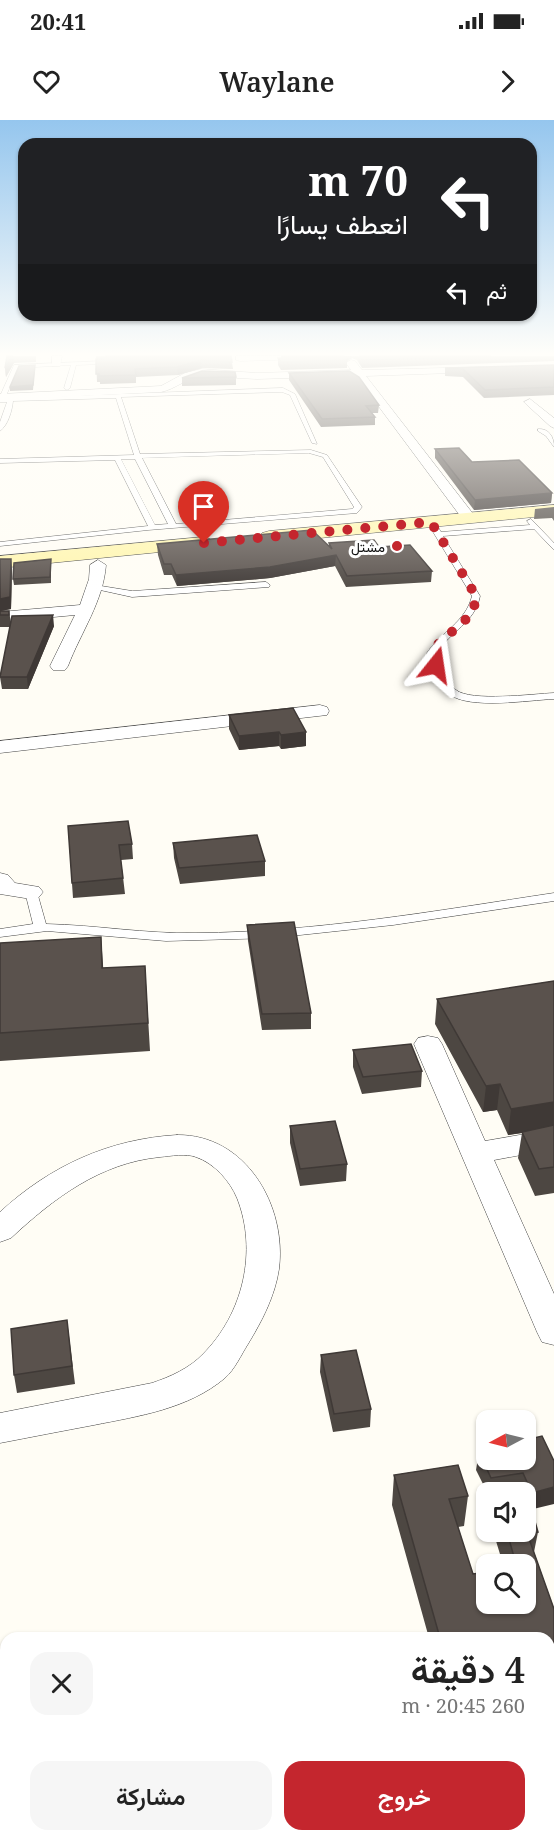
<!DOCTYPE html>
<html lang="ar">
<head>
<meta charset="utf-8">
<style>
  :root { --surface:#fff; --page:#f6f6f6; --text:#222; --muted:#767676; --accent:#c4262e }
  body { margin:0; font-family:"Noto Serif",Vazirmatn,serif; background:var(--page); color:var(--text); direction:rtl; height:100vh; display:flex; flex-direction:column; font-size:22px; white-space:nowrap }
  * { box-sizing:border-box; margin:0 }
  p { font-size:20px; color:var(--muted) }
  .icon { flex:none; width:33px; height:33px; fill:none; stroke:currentColor; stroke-width:2; stroke-linecap:round; stroke-linejoin:round }
  .map { position:relative; flex:1; overflow:hidden; direction:ltr }
  .side { position:absolute; left:0px; top:1512px; width:555px; height:210px; display:flex; flex-direction:column; background:var(--surface); border-radius:18px 18px 0 0; box-shadow:0 2px 4px #0004; direction:rtl }
  .side>* { flex:none }
  .hud { position:absolute; left:18px; top:18px; width:519px; height:183px; border-radius:18px; box-shadow:0 2px 4px #0004; direction:rtl; background:#202124; color:#fff; overflow:hidden }
  .needle { width:39px; rotate:263deg }
  .buttons { position:absolute; left:476px; top:1290px; display:grid; gap:12px }
  .buttons a { display:grid; place-items:center; width:60px; height:60px; border-radius:12px; background:var(--surface); box-shadow:0 2px 4px #0004; font-size:30px }
  .pin { position:absolute; display:grid; place-items:center; width:51px; height:51px; color:#fff; margin:-62px -26px; border-radius:50% 50% 50% 0; rotate:-45deg; box-shadow:0 0 6px #0007 }
  .pin .icon { rotate:45deg }
  .me { position:absolute; width:66px; margin:-33px; rotate:15deg; stroke-linejoin:round; filter:drop-shadow(0 0 4px #0008) }
  .turn { display:flex; align-items:center; gap:21px; height:126px; padding:0 30px; font-size:27px }
  .turn .icon { width:78px; height:78px; stroke-width:2.5 }
  .turn b { display:block; font-size:42px; line-height:51px }
  .then { display:flex; align-items:center; height:57px; padding:0 30px; background:#0003; gap:12px; font-size:22px }
  .round { display:grid; place-items:center; flex:none; width:63px; height:63px; border-radius:18px; background:var(--page) }
  .overview { display:flex; align-items:center; justify-content:space-between; height:102px; padding:0 30px }
  h1 { font-size:36px; font-weight:600; line-height:45px }
  .primary-button { display:flex; gap:12px; margin-top:auto; padding:12px 30px }
  .primary-button a { flex:1; height:69px; border-radius:18px; background:var(--accent); color:#fff; font-size:24px; font-weight:600; line-height:69px; text-align:center }
  .primary-button a+a { background:var(--page); color:var(--text) }
  .status { display:flex; justify-content:space-between; align-items:center; height:42px; padding:0 30px; background:var(--surface); direction:ltr }
  .status svg { height:16px; fill:currentColor }
  header { display:flex; justify-content:space-between; align-items:center; height:78px; padding:0 30px; background:var(--surface); font-size:27px; font-weight:600 }
  .map>svg:first-child { display:block }
</style>
</head>
<body>
<div class="status"><b>20:41</b><svg viewBox="0 0 49 12"><path d="M0 12V9h3v3zM5 12V6h3v6zM10 12V3h3v9zM15 12V0h3v12zM26 1h20v11H26zM47 4h2v5h-2z"/></svg></div>
<header><svg class="icon" aria-label="forward" viewBox="0 0 24 24"><path d="M9 5l7 7-7 7"/></svg>Waylane<svg class="icon" aria-label="heart" viewBox="0 0 24 24"><path d="M12 20l-8-8c-3-5 5-10 8-4 3-6 11-1 8 4z"/></svg></header>
<div class="map">
<svg width="554" height="1722" viewBox="0 0 554 1722">
  <rect width="100%" height="100%" fill="#fffdf5"/>
  <g fill="none" stroke-linecap="round" stroke-linejoin="round">
    <defs>
      <path id="lane" d="M106 241 104 244 76 245 70 268 67 270 64 268 71 245 18 248 6 276 3 278 0 276 14 245Z
        M283 268 295 274 317 324 312 323 290 275 282 272 121 277 140 334 311 330 327 335 362 387 357 393 148 410 0 426V422L148 406 115 340 0 343V339L134 335 116 278 13 281C12 291 8 305 0 311V302L7 282H0V278H8L11 274 14 278ZM309 333 323 337 354 387 352 389 176 404 142 338ZM121 339H135L168 404 155 405Z
        M538 309C549 308 554 317 554 327L546 316 538 311Z
        M531 399 554 423V430L534 409 443 416 480 476C475 503 450 511 437 533 441 546 445 561 456 570 471 582 533 574 554 573V579C529 580 469 590 449 574 437 564 432 547 427 533 441 512 466 502 472 476L427 402 434 400 441 412 530 405 527 401Z
        M266 462 270 465 269 467 132 477 91 468 95 465 132 471Z
        M31 768 37 772 46 804C96 805 145 814 196 813 316 812 435 791 554 773V781L393 805 272 818 166 821 47 811 0 817V809L33 804 25 772Z"/>
      <path id="street" d="M52 236H62L60 246H52Z
        M236 236H311L306 239 240 241 236 240Z
        M351 240 355 241 362 250 484 247 485 249 480 252 366 256 474 395 476 398 474 401H464L356 256 257 259 201 256C186 258 176 269 161 272L0 280V274L161 266 185 253 201 249 257 253 351 250 346 243Z
        M530 279 554 298V308L550 306 526 284 524 282Z
        M98 440 106 445C103 482 81 512 68 546L65 550H53L50 546 75 495 0 502V492L80 485 89 459 90 445Z
        M320 585 327 587 329 591 327 595 0 633V621Z
        M0 753 8 755 15 763 39 767 43 772 39 777 31 779 0 774Z
        M428 916 438 918 442 924 485 1021 554 1009V1029L494 1040 554 1174V1225L542 1222 537 1212 414 924 418 918Z
        M177 1015C246 1014 287 1086 279 1149 275 1176 262 1201 248 1224 241 1235 235 1249 225 1258 188 1289 139 1296 94 1305 62 1311 31 1317 0 1323V1293L152 1263C170 1257 190 1248 203 1234 243 1194 258 1131 237 1078 230 1061 214 1043 196 1037 186 1033 171 1036 160 1037 100 1043 54 1078 11 1118L0 1122V1092C50 1046 109 1019 177 1015Z"/>
      <path id="secondary" d="M554 385V395L269 423 262 421 260 417 262 413 269 411Z
        M203 417 210 419 213 423 210 427 0 448V436Z"/>
    </defs>
    <use href="#lane" stroke="#444" stroke-width="1"/>
    <use href="#street" stroke="#444" stroke-width="1"/>
    <use href="#secondary" stroke="#333" stroke-width="1"/>
    <use href="#lane" fill="#fff" fill-rule="evenodd"/>
    <use href="#street" fill="#fff" fill-rule="evenodd"/>
    <use href="#secondary" fill="#fff6b0" fill-rule="evenodd"/>
  </g>
  <path fill="#4d4742" d="M7 236H36V242L14 243 6 257 5 248Z
    M96 236H231L233 249 202 248 178 255 136 257V263L100 264V262H97Z
    M281 236H554V241L362 248 357 240 352 238 347 241V248L281 250 278 245V238H281Z
    M554 245V275L484 278 463 257 445 256V248Z
    M289 253 379 285 378 293H372L375 297V305L321 307 289 260Z
    M236 257V265L182 266V258Z
    M435 329 472 342 552 373 551 383 474 390 435 338Z
    M554 387V401L552 398 534 399 535 389Z
    M329 423 379 427 432 451 431 462 346 467 335 446 270 458 177 466 172 455H164L158 435 157 424 329 426Z
    M0 439H11L12 450 11 489 1 491H9L11 503 54 506 28 569H2L0 557 10 507H0Z
    M51 445V463L14 465 13 459Z
    M293 588 306 626 281 629 279 626 239 630 229 609V595Z
    M68 706 132 724 133 739 121 740 125 774 73 778Z
    M173 723 265 741V756L180 764 174 738Z
    M247 805 311 893V909L262 910 248 821Z
    M0 823 104 848 145 846 150 931 0 941Z
    M554 861V1073L535 1076 518 1038 522 1013 508 1015 497 990 483 992 435 904 437 879Z
    M353 930 422 951 421 967 362 974 353 947Z
    M290 1006 347 1044 346 1061 300 1066 290 1023Z
    M67 1200 75 1264 17 1273 14 1255Z
    M321 1235 371 1289 370 1307 333 1312 320 1252Z
    M479 1332 554 1341 529 1390 525 1382V1372H521L520 1371 511 1372H487L476 1350Z
    M458 1345 468 1376 464 1406 458 1407 473 1454 486 1452V1484H525V1444H503L496 1421 498 1412H525V1392L532 1391 538 1412 534 1432 554 1489V1722H485L483 1716H549V1518H429L392 1385 394 1355Z"/>
  <path fill="#3f3936" d="M12 236H13L14 243 6 257 5 248Z
    M344 236H352V238L347 241Z
    M201 240 202 248 178 255 177 247Z
    M35 245 33 270 10 271V267Z
    M552 373 551 383 474 390 475 380Z
    M336 435 335 446 270 458 177 466 176 455Z
    M11 439 12 450 11 489 0 491V479Z
    M53 495 54 506 28 569 27 557Z
    M279 612V626L239 630V616Z
    M306 612V626L281 629V615Z
    M101 817 103 844 104 876 102 848Z
    M500 964 497 990 483 992 486 966Z
    M554 982V1008L508 1015 511 989Z
    M554 1367V1384L529 1390 532 1373Z"/>
  <path fill="#5a524d" stroke="#3f3936" stroke-width="1.5" d="M7 236H12L5 248Z
    M106 236H231L232 242 201 240 177 247 135 249 136 255 99 256V254H96V239H104Z
    M282 236H344L347 240 281 242 278 238H282Z
    M360 236H491L362 240Z
    M35 245 33 265 10 267 19 246Z
    M554 245V267L485 270 463 249 445 248Z
    M202 251 235 252 236 257 182 258Z
    M349 251 359 257 379 285 366 286 375 297 322 299 289 253Z
    M459 328 472 342 519 340 552 373 475 380 435 329Z
    M312 410 332 429 329 423 374 420 379 427 410 425 432 451 347 456 336 435 270 447 176 455 171 444H164L157 424Z
    M0 439H11L10 477 0 479Z
    M51 439 50 457 13 459 14 443Z
    M0 491H9V495H0Z
    M53 495 27 557H0L12 496Z
    M293 588 306 612 281 615 279 612 239 616 229 595Z
    M128 701 132 724 119 725 123 758 72 763 68 706Z
    M257 715 265 741 179 748 173 723Z
    M294 802 311 893 262 894 247 805Z
    M101 817 102 848 145 846 148 903 0 913V823Z
    M554 861V982L511 989 500 964 486 966 437 879Z
    M411 924 422 951 363 957 353 930Z
    M335 1001 347 1044 300 1049 290 1006Z
    M554 1005V1047L539 1049 522 1012Z
    M67 1200 72 1246 14 1255 11 1209Z
    M356 1230 371 1289 334 1294 321 1235Z
    M542 1316 554 1341V1367L532 1373 523 1353 491 1358 479 1332 486 1330V1340H525V1320Z
    M458 1345 468 1376 449 1379 473 1454 486 1452V1484H525V1444H516L507 1412H525V1392L532 1391 538 1412 527 1413 554 1489V1722H498L496 1716H549V1518H440L394 1355Z"/>
  <linearGradient id="sky" x2="0" y2="1"><stop stop-color="#95c6ee"/><stop offset="0.49" stop-color="#fffefa"/><stop offset="1" stop-color="#fffefa" stop-opacity="0"/></linearGradient>
  <rect width="554" height="477" fill="url(#sky)"/>
  <g fill="none" stroke-linecap="round" stroke-linejoin="round">
    <path stroke="#c4262e" stroke-width="10" stroke-dasharray="0 18" d="M204 423 431 402 476 476 473 493 436 526 432 533 436 545"/>
  </g>
  <circle fill="#c4262e" stroke="#fff" stroke-width="2" cx="397" cy="426" r="6"/>
  <g text-anchor="middle" dominant-baseline="central" stroke-width="6" stroke-linejoin="round" paint-order="stroke">
    <g font-size="14" fill="#111" stroke="#fff" text-anchor="end">
      <text x="385" y="426">مشتل</text>
    </g>
  </g>
</svg>
<div class="buttons">
<a><svg class="needle" viewBox="-14 -14 28 28"><path d="M0-13l5 13h-10z" fill="#e53935"/><path d="M0 13l5-13h-10z" fill="#767676"/></svg></a>
<a><svg class="icon" aria-label="sound" viewBox="0 0 24 24"><path d="M4 9h4l5-4v14l-5-4H4zM17 9q2 3 0 6"/></svg></a>
<a><svg class="icon" aria-label="search" viewBox="0 0 24 24"><circle cx="10" cy="10" r="6"/><path d="M15 15l6 6"/></svg></a>
</div>
<div class="pin" style="left:204px;top:423px;background:#d93025"><svg class="icon" aria-label="arrive" viewBox="0 0 24 24"><path d="M6 21V4h12l-3 4 3 4H6"/></svg></div>
<svg class="me" style="left:436px;top:545px" viewBox="-20 -20 40 40"><path d="M0-17L14 15 0 8-14 15z" fill="#c4262e" stroke="#fff" stroke-width="4"/></svg>
<div class="hud">
<div class="turn"><svg class="icon" aria-label="left" viewBox="0 0 24 24"><path d="M17 20v-9H6M10 6l-5 5 5 5"/></svg><div><b>70 m</b>انعطف يسارًا</div></div>
<div class="then">ثم<svg class="icon" aria-label="left" viewBox="0 0 24 24"><path d="M17 20v-9H6M10 6l-5 5 5 5"/></svg></div>
</div>
<section class="side">
<div class="overview"><div><h1>4 دقيقة</h1><p>260 m · 20:45</p></div><a class="round"><svg class="icon" aria-label="close" viewBox="0 0 24 24"><path d="M6 6l12 12M18 6L6 18"/></svg></a></div>
<div class="primary-button"><a>خروج</a><a>مشاركة</a></div>
</section>
</div>
</body>
</html>
